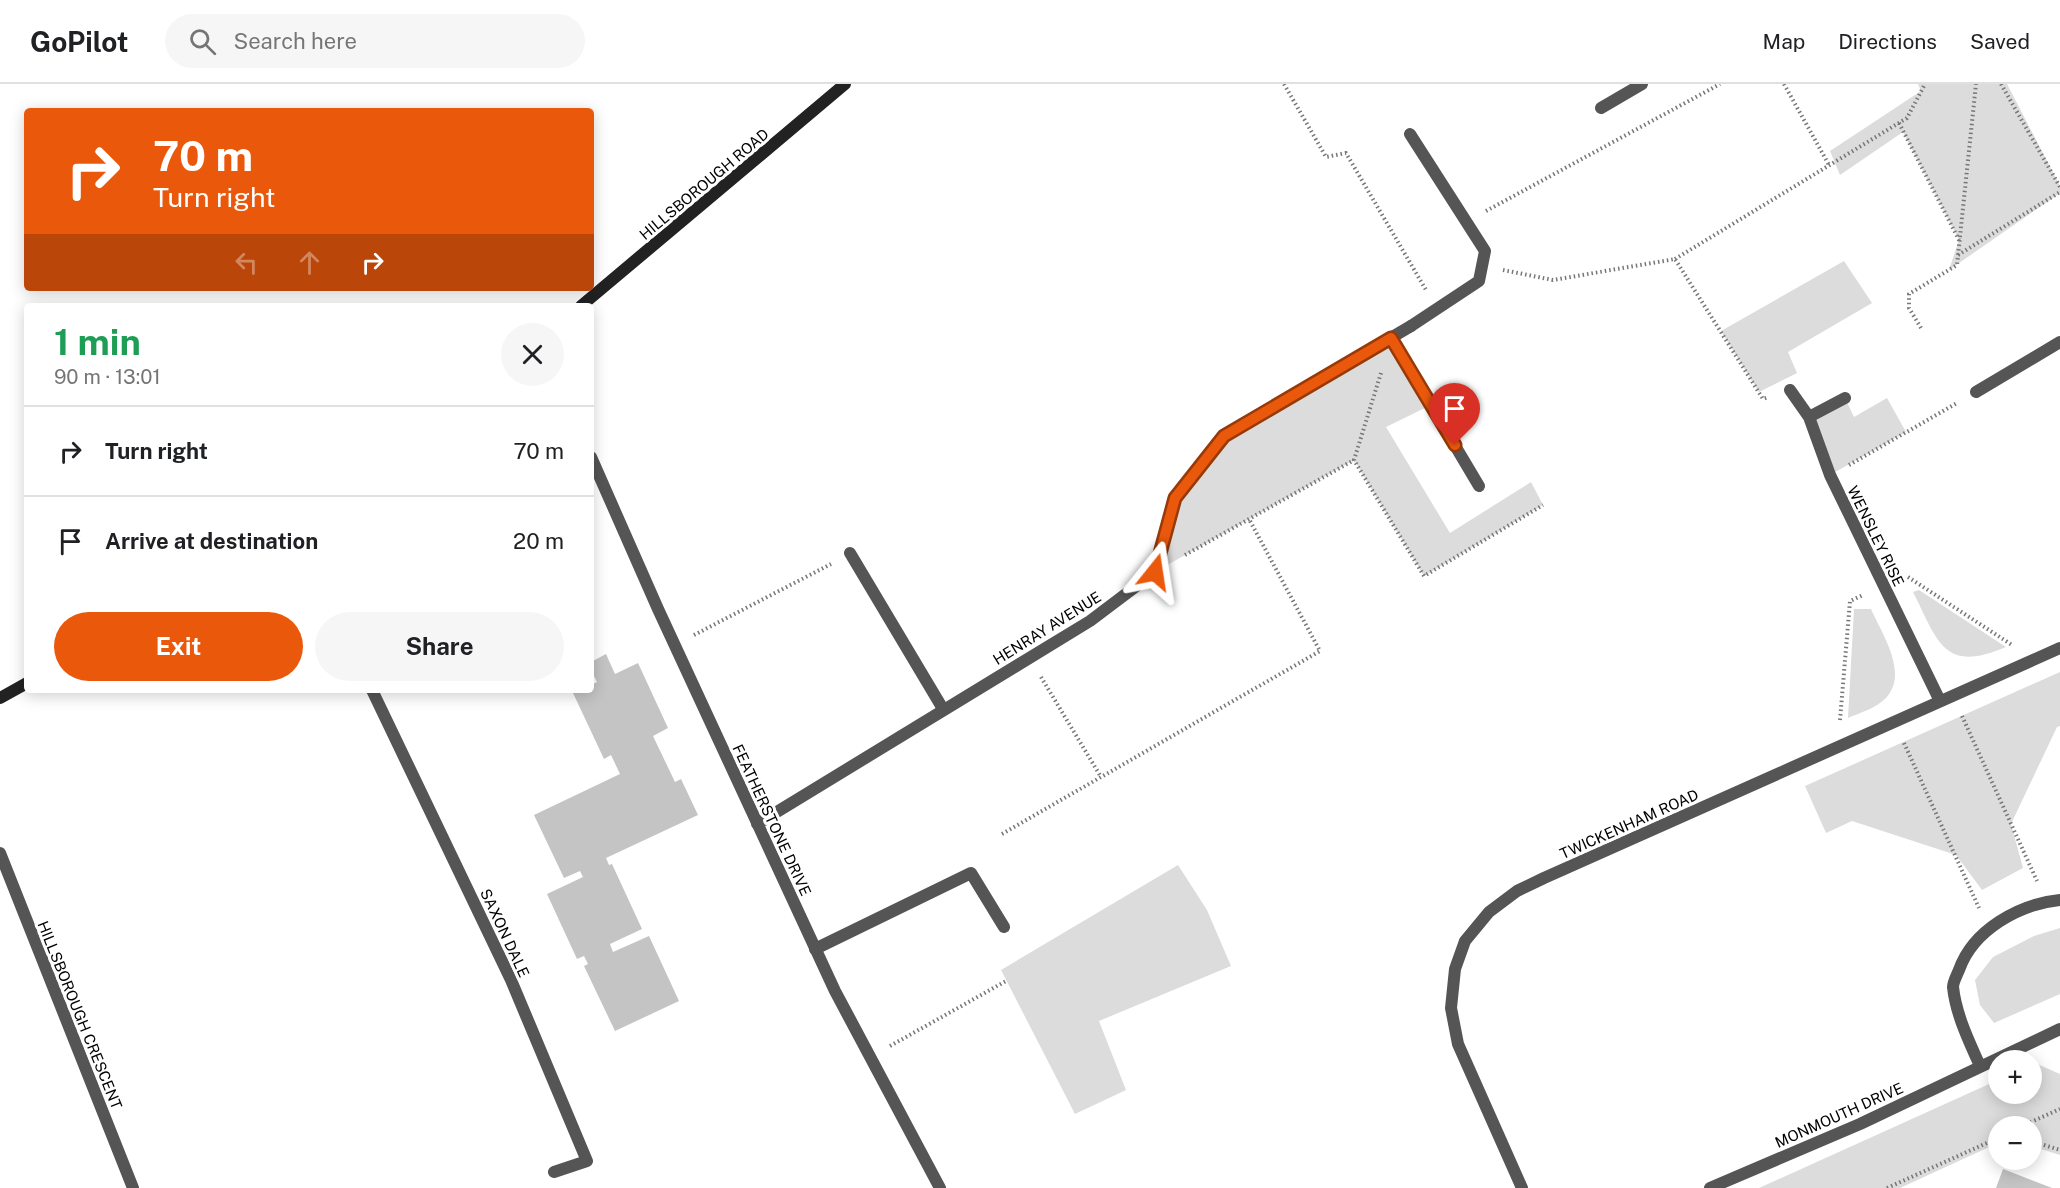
<!DOCTYPE html>
<html lang="en">
<head>
<meta charset="utf-8">
<style>
  :root { --surface:#fff; --page:#f6f6f6; --text:#202124; --muted:#757577; --line:#e0e0e0; --accent:#ea580c }
  body { margin:0; font-family:"Public Sans",sans-serif; background:var(--page); color:var(--text); height:100vh; display:flex; flex-direction:column; font-size:22px; white-space:nowrap }
  * { box-sizing:border-box; margin:0 }
  p { font-size:20px; color:var(--muted) }
  .icon { flex:none; width:33px; height:33px; fill:none; stroke:currentColor; stroke-width:2; stroke-linecap:round; stroke-linejoin:round }
  .map { position:relative; flex:1; overflow:hidden }
  .drawer { position:absolute; left:24px; top:219px; width:570px; height:390px; display:flex; flex-direction:column; background:var(--surface); border-radius:6px; box-shadow:0 3px 15px #0003 }
  .drawer>* { flex:none }
  .hud { position:absolute; left:24px; top:24px; width:570px; height:183px; border-radius:6px; box-shadow:0 3px 15px #0003; background:#ea580c; color:#fff; overflow:hidden }
  .fabs { position:absolute; left:1988px; top:966px; display:grid; gap:12px }
  .fabs a { display:grid; place-items:center; width:54px; height:54px; border-radius:50%; background:var(--surface); box-shadow:0 3px 15px #0003; font-size:30px }
  .pin { position:absolute; display:grid; place-items:center; width:51px; height:51px; color:#fff; margin:-62px -26px; border-radius:50% 50% 50% 0; rotate:-45deg; box-shadow:0 0 6px #0007 }
  .pin .icon { rotate:45deg }
  .me { position:absolute; width:66px; margin:-33px; rotate:15deg; stroke-linejoin:round; filter:drop-shadow(0 0 4px #0008) }
  .turn { display:flex; align-items:center; gap:21px; height:126px; padding:0 30px; font-size:27px }
  .turn .icon { width:78px; height:78px; stroke-width:2.5 }
  .turn b { display:block; font-size:42px; line-height:51px }
  .lanes { display:flex; align-items:center; height:57px; padding:0 30px; background:#0003; justify-content:center; gap:30px; direction:ltr }
  .lanes .off { opacity:.35 }
  .round { display:grid; place-items:center; flex:none; width:63px; height:63px; border-radius:32px; background:var(--page) }
  .headline { display:flex; align-items:center; justify-content:space-between; height:102px; padding:0 30px }
  h1 { font-size:36px; font-weight:700; line-height:45px; color:#1e9e55 }
  .primary-button { display:flex; gap:12px; margin-top:auto; padding:12px 30px }
  .primary-button a { flex:1; height:69px; border-radius:36px; background:var(--accent); color:#fff; font-size:24px; font-weight:700; line-height:69px; text-align:center }
  .primary-button a+a { background:var(--page); color:var(--text) }
  ul { padding:0; list-style:none }
  li { display:flex; align-items:center; gap:18px; height:90px; padding:0 30px; border-top:2px solid var(--line) }
  li div { flex:1 }
  li b { display:block; font-size:22px }
  li em { font-style:normal }
  header { display:flex; align-items:center; gap:36px; box-sizing:border-box; height:84px; padding:0 30px; background:var(--surface); border-bottom:2px solid var(--line) }
  header strong { font-size:28px }
  nav { display:flex; gap:33px; margin-inline-start:auto; font-size:21px }
  .search { width:420px; height:54px; background:var(--page); display:flex; align-items:center; gap:15px; box-sizing:border-box; padding:0 21px; border-radius:33px; color:var(--muted); font-size:22px }
  .map>svg:first-child { display:block }
</style>
</head>
<body>
<header>
<strong>GoPilot</strong>
<div class="search"><svg class="icon" aria-label="search" viewBox="0 0 24 24"><circle cx="10" cy="10" r="6"/><path d="M15 15l6 6"/></svg>Search here</div>
<nav><a>Map</a><a>Directions</a><a>Saved</a></nav>
</header>
<div class="map">
<svg width="2060" height="1104" viewBox="0 0 2060 1104">
  <rect width="100%" height="100%" fill="#fff"/>
  <path fill="#dcdcdc" d="M1918 0H2007L2060 102V109L1949 186 1959 156 1903 48 1840 91 1830 67 1921 7Z
    M1844 177 1872 219 1788 268 1797 289 1759 308 1721 247Z
    M1391 254 1431 321 1386 343 1450 449 1531 398 1543 421 1424 492 1354 376 1155 488 1175 414 1224 352Z
    M1845 314 1854 333 1887 314 1906 348 1830 391 1809 333Z
    M1919 506 2006 563C1943 590 1938 557 1913 508Z
    M1854 525H1871C1882 550 1909 589 1886 614 1876 624 1860 629 1848 634Z
    M2060 588V642L2057 643 2011 740 2023 784 1982 806 1956 771 1852 737 1826 749 1805 702Z
    M1178 781 1207 826 1231 882 1099 937 1126 1006 1075 1030 1001 886Z
    M2060 844V910L1994 939 1980 921 1975 896 1993 873 2034 852Z
    M2035 979 2060 990V1071L2031 1062V1042H1998V1059L1900 1104H1759L1998 996V1010H2031V981Z"/>
  <path fill="#c4c4c4" d="M606 570 615 590 638 579 668 644 653 652 675 698 681 695 698 731 606 774 609 781 612 780 642 845 610 860 613 868 649 852 679 917 615 947 584 882 588 880 584 872 577 875 547 810 583 793 580 787 564 794 534 731 620 690 611 671 604 675 573 609 591 606V601L597 598 591 586V578Z
    M2003 1085 2052 1104H1996Z"/>
  <g fill="none" stroke-linecap="round" stroke-linejoin="round">
    <path stroke="#777" stroke-width="4" stroke-dasharray="1.5 3" stroke-linecap="butt" d="M1284 0 1326 73 1346 69 1426 206
      M1784 0 1829 81
      M2001 0 2060 103
      M1899 39 1959 156
      M1486 127 1720 0
      M1958 171 2060 108
      M1675 175 1907 34 1925 0
      M1503 186 1553 196 1675 175 1763 315 1769 313
      M1921 244 1909 224V210L1957 181 1976 0
      M1381 289 1354 376 1424 492 1543 421
      M1849 381 1957 319
      M1185 471 1354 376
      M1908 493 2012 561
      M694 551 831 480
      M1041 593 1101 693
      M1962 632 2037 797
      M1840 636 1850 517 1863 511
      M1904 659 1979 824
      M1002 750 1320 567 1249 435
      M890 962 1006 897
      M2022 1042 2060 1025
      M2031 1057 2060 1066
      M1887 1104 1998 1054"/>
    <path stroke="#555" stroke-width="12" d="M1601 24 1642 0
      M1410 50 1485 167 1479 197 1411 242
      M1391 254 1479 402
      M1976 308 2060 258
      M850 469 943 625
      M815 865 971 789 1004 843"/>
    <path stroke="#555" stroke-width="12" d="M1790 306 1809 333
      M1845 314 1809 333 1830 391 1940 617
      M591 373 658 525 835 907 940 1104
      M372 606 511 896 587 1077 554 1088
      M757 740 1090 537 1155 488 1175 414 1224 352 1411 242
      M0 769 133 1104
      M1980 982C1969 957 1956 931 1953 903 1953 898 1957 891 1959 886 1973 846 2019 820 2060 816
      M1522 1104 1458 960 1451 924 1455 885 1465 857 1489 828 1517 807 1544 794 2060 564
      M1710 1104 1860 1040 2060 945"/>
    <path stroke="#222" stroke-width="12" d="M581 222 845 0
      M0 614 27 599"/>
  </g>
  <g fill="none" stroke-linecap="round" stroke-linejoin="round">
    <defs>
      <path id="route" d="M1155 488 1175 414 1224 352 1391 254 1455 361"/>
    </defs>
    <use href="#route" stroke="#983908" stroke-width="15"/>
    <use href="#route" stroke="#ea580c" stroke-width="10"/>
  </g>
  <g text-anchor="middle" dominant-baseline="central" stroke-width="6" stroke-linejoin="round" paint-order="stroke">
    <g font-size="15" fill="#000" stroke="#fff">
      <text transform="translate(704 100) rotate(-40)">HILLSBOROUGH ROAD</text>
      <text transform="translate(1876 452) rotate(64)">WENSLEY RISE</text>
      <text transform="translate(1047 544) rotate(-32)">HENRAY AVENUE</text>
      <text transform="translate(772 736) rotate(65)">FEATHERSTONE DRIVE</text>
      <text transform="translate(1629 740) rotate(-24)">TWICKENHAM ROAD</text>
      <text transform="translate(505 849) rotate(65)">SAXON DALE</text>
      <text transform="translate(80 931) rotate(68)">HILLSBOROUGH CRESCENT</text>
      <text transform="translate(1839 1031) rotate(-24)">MONMOUTH DRIVE</text>
    </g>
  </g>
</svg>
<div class="fabs">
<a>+</a>
<a>−</a>
</div>
<div class="pin" style="left:1455px;top:361px;background:#d93025"><svg class="icon" aria-label="arrive" viewBox="0 0 24 24"><path d="M6 21V4h12l-3 4 3 4H6"/></svg></div>
<svg class="me" style="left:1155px;top:488px" viewBox="-20 -20 40 40"><path d="M0-17L14 15 0 8-14 15z" fill="#ea580c" stroke="#fff" stroke-width="4"/></svg>
<div class="hud">
<div class="turn"><svg class="icon" aria-label="right" viewBox="0 0 24 24"><path d="M7 20v-9h11M14 6l5 5-5 5"/></svg><div><b>70 m</b>Turn right</div></div>
<div class="lanes"><svg class="icon off" aria-label="left" viewBox="0 0 24 24"><path d="M17 20v-9H6M10 6l-5 5 5 5"/></svg><svg class="icon off" aria-label="ahead" viewBox="0 0 24 24"><path d="M12 20V5M6 11l6-6 6 6"/></svg><svg class="icon" aria-label="right" viewBox="0 0 24 24"><path d="M7 20v-9h11M14 6l5 5-5 5"/></svg></div>
</div>
<section class="drawer">
<div class="headline"><div><h1>1 min</h1><p>90 m · 13:01</p></div><a class="round"><svg class="icon" aria-label="close" viewBox="0 0 24 24"><path d="M6 6l12 12M18 6L6 18"/></svg></a></div>
<ul>
<li><svg class="icon" aria-label="right" viewBox="0 0 24 24"><path d="M7 20v-9h11M14 6l5 5-5 5"/></svg><div><b>Turn right</b></div><em>70 m</em></li>
<li><svg class="icon" aria-label="arrive" viewBox="0 0 24 24"><path d="M6 21V4h12l-3 4 3 4H6"/></svg><div><b>Arrive at destination</b></div><em>20 m</em></li>
</ul>
<div class="primary-button"><a>Exit</a><a>Share</a></div>
</section>
</div>
</body>
</html>
